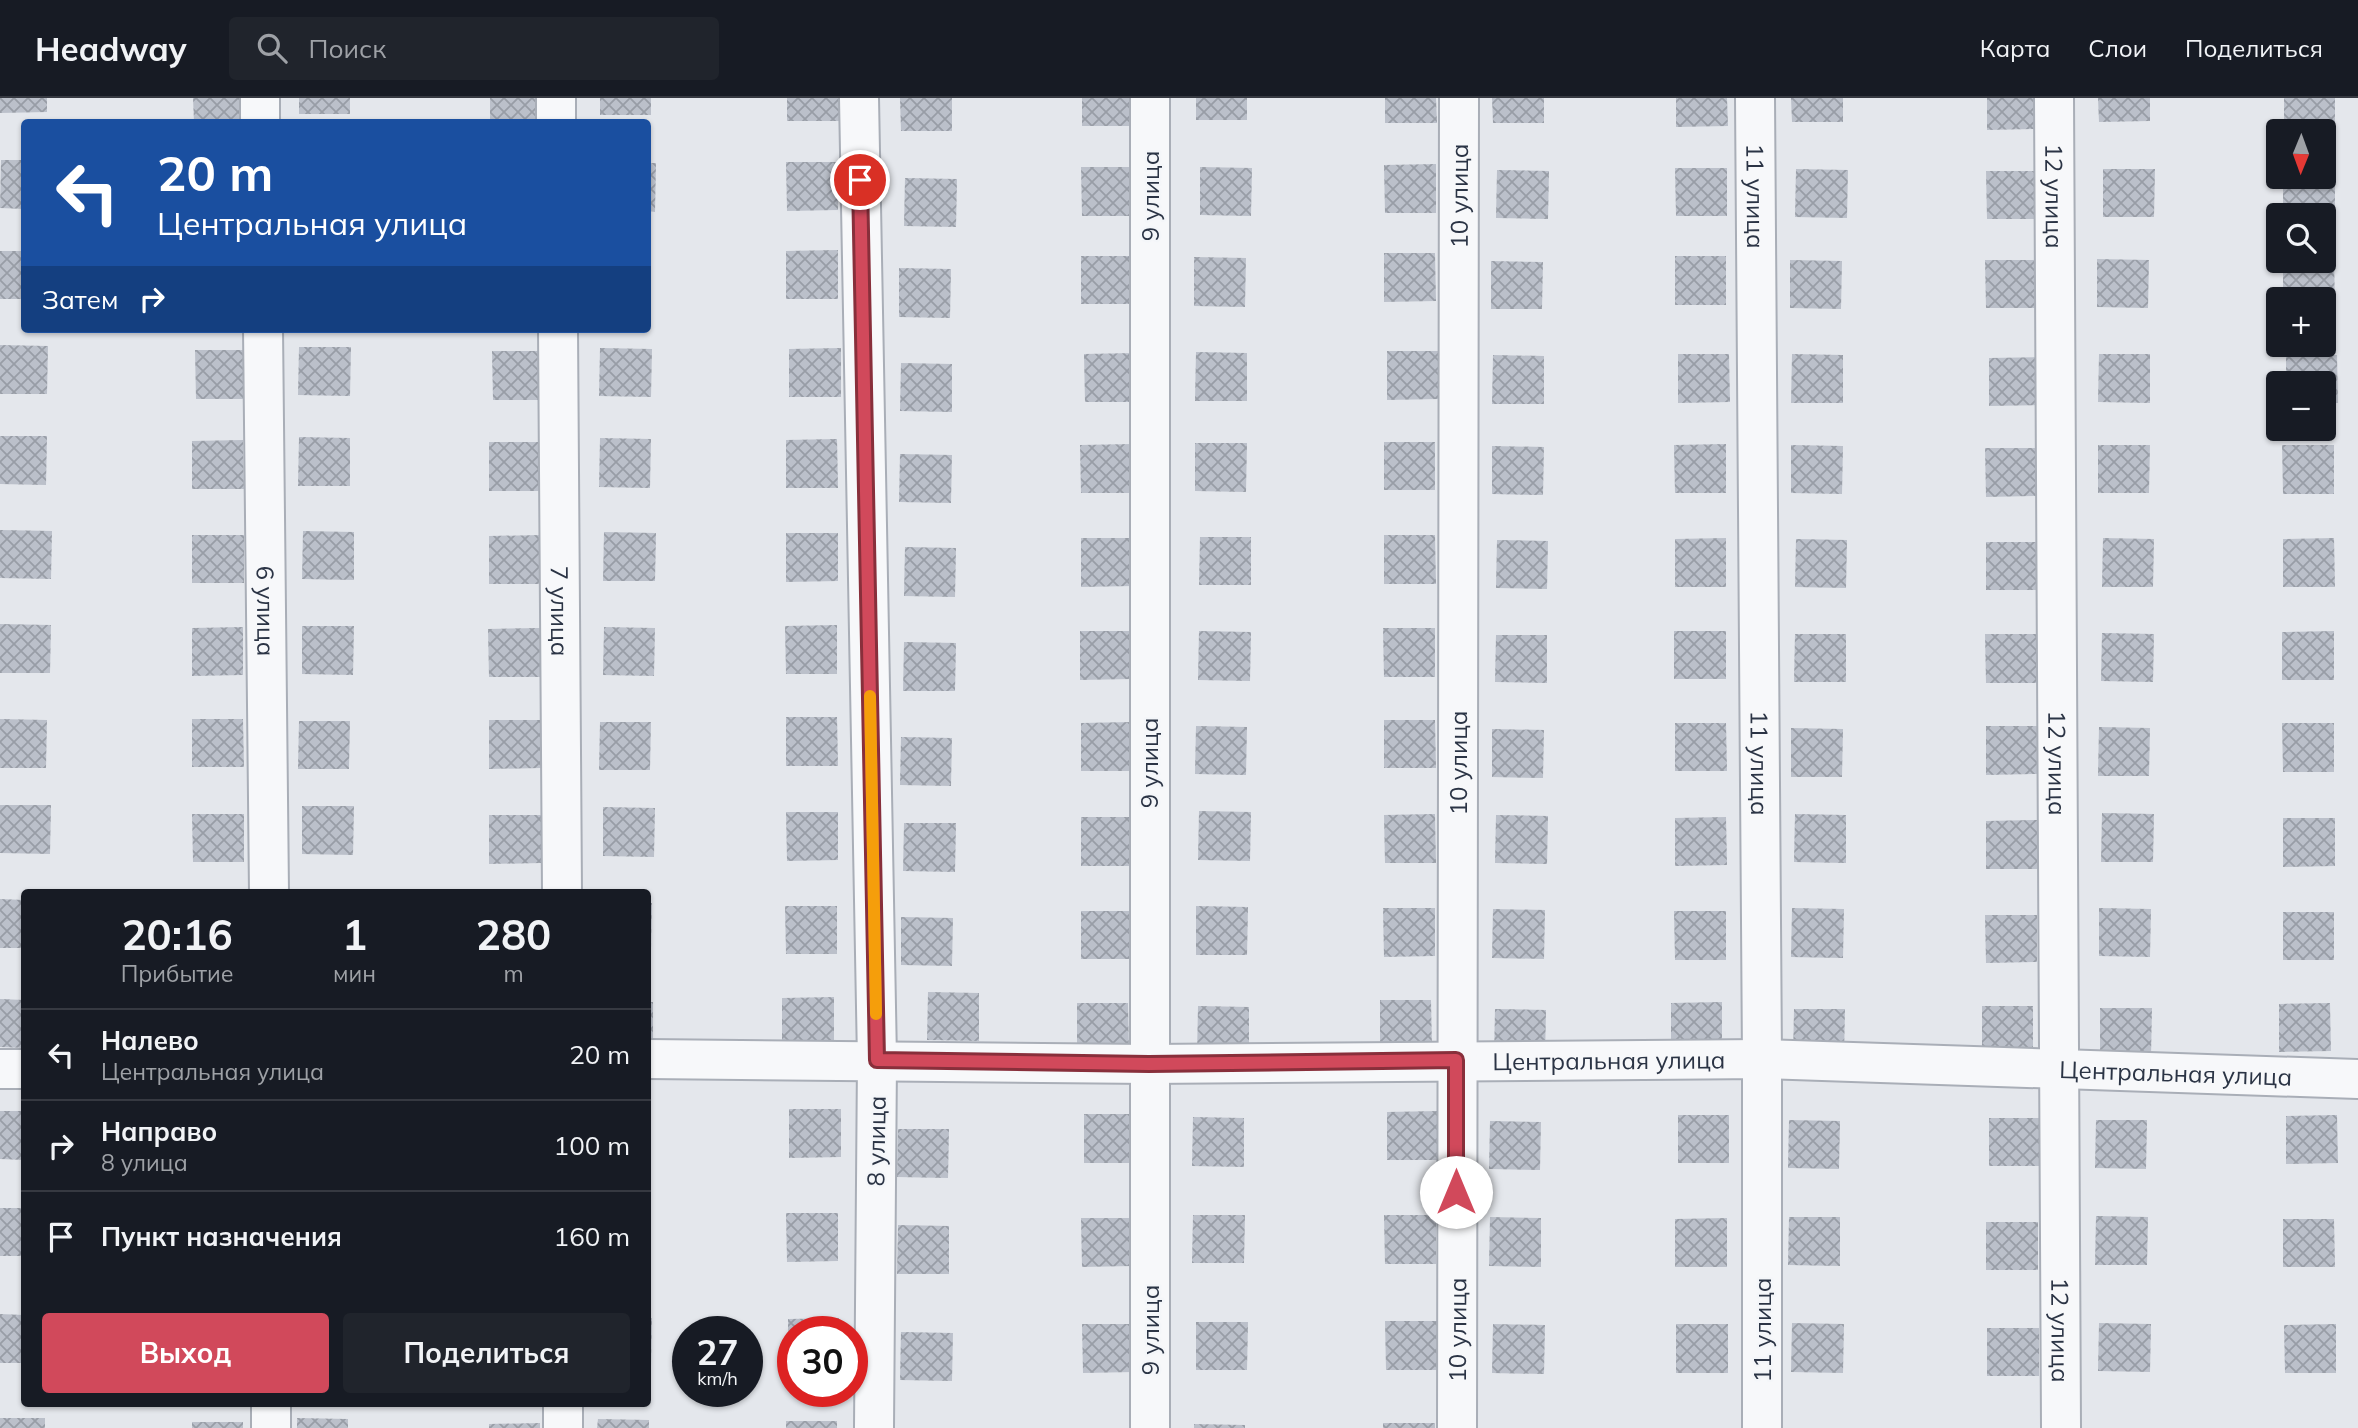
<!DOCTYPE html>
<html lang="ru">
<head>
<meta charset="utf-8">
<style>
  :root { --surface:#171b24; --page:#20242c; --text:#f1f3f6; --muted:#9ea1a6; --line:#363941; --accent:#d1495b }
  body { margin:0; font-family:Mulish,sans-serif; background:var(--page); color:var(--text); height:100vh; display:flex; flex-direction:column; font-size:26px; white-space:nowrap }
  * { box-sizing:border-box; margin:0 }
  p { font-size:23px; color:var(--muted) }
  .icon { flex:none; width:38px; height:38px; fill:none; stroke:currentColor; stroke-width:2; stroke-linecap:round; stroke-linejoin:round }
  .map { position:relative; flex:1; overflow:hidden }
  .details { position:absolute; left:21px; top:791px; width:630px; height:518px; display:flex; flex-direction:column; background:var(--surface); border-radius:7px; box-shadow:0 2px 5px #0004 }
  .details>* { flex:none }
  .hud { position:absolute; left:21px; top:21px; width:630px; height:214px; border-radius:7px; box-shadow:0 2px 5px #0004; background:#1a4fa0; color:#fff; overflow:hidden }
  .needle { width:46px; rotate:181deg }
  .controls { position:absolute; left:2266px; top:21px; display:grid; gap:14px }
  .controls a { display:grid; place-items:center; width:70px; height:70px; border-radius:7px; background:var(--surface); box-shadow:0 2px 5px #0004; font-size:35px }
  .speed { position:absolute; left:672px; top:1218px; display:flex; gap:14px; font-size:35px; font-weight:700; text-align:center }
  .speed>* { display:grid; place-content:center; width:91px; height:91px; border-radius:50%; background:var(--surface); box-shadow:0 2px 5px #0004; line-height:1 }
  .speed small { font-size:18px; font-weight:400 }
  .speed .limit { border:10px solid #d22; background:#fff; color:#111 }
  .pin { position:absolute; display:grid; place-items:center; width:60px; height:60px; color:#fff; margin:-30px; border:4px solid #fff; border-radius:50%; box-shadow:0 2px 7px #0007 }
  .me { position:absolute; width:77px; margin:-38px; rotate:0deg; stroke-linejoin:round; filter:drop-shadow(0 0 5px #0008) }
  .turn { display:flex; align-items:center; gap:24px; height:147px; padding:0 21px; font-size:32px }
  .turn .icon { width:91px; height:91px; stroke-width:2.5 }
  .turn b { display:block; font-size:49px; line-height:60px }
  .then { display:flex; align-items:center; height:66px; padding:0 21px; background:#0003; gap:14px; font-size:26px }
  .eta { display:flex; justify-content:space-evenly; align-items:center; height:119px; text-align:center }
  .eta b { font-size:42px; font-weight:700; line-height:49px }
  .action { display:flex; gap:14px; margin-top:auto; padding:14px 21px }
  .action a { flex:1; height:80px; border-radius:7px; background:var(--accent); color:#fff; font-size:28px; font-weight:700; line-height:80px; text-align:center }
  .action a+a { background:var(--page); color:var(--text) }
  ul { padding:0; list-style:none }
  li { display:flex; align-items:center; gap:21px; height:91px; padding:0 21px; border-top:2px solid var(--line) }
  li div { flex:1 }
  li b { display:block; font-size:26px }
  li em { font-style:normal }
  header { display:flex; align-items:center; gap:42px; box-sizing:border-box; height:98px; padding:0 35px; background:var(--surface); border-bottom:2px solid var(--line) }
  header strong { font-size:33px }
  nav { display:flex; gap:38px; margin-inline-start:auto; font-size:24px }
  .search { width:490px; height:63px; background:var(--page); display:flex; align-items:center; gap:18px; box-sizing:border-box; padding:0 24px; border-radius:7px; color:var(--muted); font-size:26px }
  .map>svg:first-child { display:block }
</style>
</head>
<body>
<header>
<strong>Headway</strong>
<div class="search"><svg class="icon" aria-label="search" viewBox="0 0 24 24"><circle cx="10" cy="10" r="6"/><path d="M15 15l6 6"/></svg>Поиск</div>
<nav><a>Карта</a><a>Слои</a><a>Поделиться</a></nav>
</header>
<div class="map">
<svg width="2358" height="1330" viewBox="0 0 2358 1330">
  <defs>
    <pattern id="building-cross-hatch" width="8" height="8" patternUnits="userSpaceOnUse" patternTransform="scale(1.75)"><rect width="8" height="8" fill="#bbc0ca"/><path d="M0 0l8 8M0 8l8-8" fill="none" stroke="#989da6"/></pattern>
  </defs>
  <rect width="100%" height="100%" fill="#e4e7ec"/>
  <path fill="url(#building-cross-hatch)" d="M0 0H47V14L0 15Z
    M193 0H245V24H194Z
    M299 0H350V16H299Z
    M490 0H542V24H490Z
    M600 0H651V17H600Z
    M787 0H839V23H787Z
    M900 0H952V33H901Z
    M1082 0H1134V28H1082Z
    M1196 0H1247V22H1196Z
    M1385 0H1436L1437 25H1385Z
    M1492 0H1544V25H1493Z
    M1676 0H1727L1728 28 1676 29Z
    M1791 0H1843V24H1792Z
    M1987 0H2038L2039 31 1987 32Z
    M2098 0H2150V23L2099 24Z
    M2284 0H2335V29H2284Z
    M1 62H24V111L0 110Z
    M786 64H838V112L787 113Z
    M648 65H656L655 114 648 113Z
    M1436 66V115H1385L1384 67Z
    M1081 69H1133V118H1082Z
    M1200 69 1252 70 1251 118 1200 117Z
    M1675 70H1727V118H1676Z
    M2324 70H2335V118L2283 117V79H2324Z
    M1796 71 1848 72 1847 120 1795 119Z
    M2103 71H2155L2154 119H2103Z
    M1497 72 1549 73 1548 121 1496 120Z
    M1986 73H2038V121H1987Z
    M905 80 957 81 956 129 904 128Z
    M838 152V201H786V153Z
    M0 153H24V201H0Z
    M1384 155H1435L1436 203 1384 204Z
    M1081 158H1132L1133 206H1081Z
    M1675 158H1726V207H1675Z
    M1194 159 1246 160 1245 209 1194 208Z
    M2324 159H2334L2335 207H2324V201H2283V163H2324Z
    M2097 161 2149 162 2148 210 2097 209Z
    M1790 162 1842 163 1841 211 1790 210Z
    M1985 162H2037V210H1986Z
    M1491 163 1543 164 1542 211H1491Z
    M899 170 951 171 950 220 899 219Z
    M0 247 48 248 47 296H0Z
    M299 249H351L350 298 298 297Z
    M600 250 652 251 651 299 599 298Z
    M841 250V299H789V251Z
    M195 252H247V301H196Z
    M492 253H544V302H493Z
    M1387 253H1439V301L1387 302Z
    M1196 254 1247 255V303H1195Z
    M1135 255 1136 304H1085L1084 256Z
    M1678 256H1729L1730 304 1678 305Z
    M1792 256 1843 257V305H1791Z
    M2099 256H2150V305L2098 304Z
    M1493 257 1544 258V306H1492Z
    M2286 257H2337L2338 305H2324V285H2286Z
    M2041 259V307L1989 308V260Z
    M901 265 952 266V314L900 313Z
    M0 338H47L46 387 0 386Z
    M299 339 350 340V388H298Z
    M600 340 651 341 650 390 599 389Z
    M837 341 838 390H786V342Z
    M243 342 244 391H192V343Z
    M489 344H540V393H489Z
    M1384 344H1435V392H1384Z
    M1195 345H1247L1246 394 1195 393Z
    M1132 346V395H1081L1080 347Z
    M1726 346V395H1675L1674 347Z
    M1791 347 1843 348 1842 396 1791 395Z
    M2098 347H2150L2149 395H2098Z
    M2282 347H2334V396H2283Z
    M1492 348 1544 349 1543 397 1492 396Z
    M1985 350H2037V398L1986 399Z
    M900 356 952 357 951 405 899 404Z
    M0 432 52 433 51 481 0 480Z
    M303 433 354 434V482L302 481Z
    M604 434 656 435 655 483H603Z
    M786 435H838V483L786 484Z
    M192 437H244V485H192Z
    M540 437 541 486H489V438Z
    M1384 437H1435L1436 486H1384Z
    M1200 439H1251V487H1199Z
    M1081 440H1132L1133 488 1081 489Z
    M1726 440V489H1675V441Z
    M2103 440 2154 441 2153 489H2102Z
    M2334 440 2335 489H2283V441Z
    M1796 441 1847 442 1846 490 1795 489Z
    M1497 442 1548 443 1547 491 1496 490Z
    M1986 444H2037L2038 492H1986Z
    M905 449 956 450 955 499 904 498Z
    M0 526 51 527 50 575H0Z
    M837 527V576H786L785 528Z
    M302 528H354L353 577 302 576Z
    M243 529V577L192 578V530Z
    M604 529 655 530 654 578 603 577Z
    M540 530V579H489L488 531Z
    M1383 530H1435V579H1384Z
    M1080 533H1132V581L1080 582Z
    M1199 533 1251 534 1250 583 1198 582Z
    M1674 533H1726V581H1674Z
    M2334 533V582H2282V534Z
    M2102 535 2154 536 2153 584 2101 583Z
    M1795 536H1846V584H1794Z
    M1985 536H2037V585H1986Z
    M1496 537H1547V585L1495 584Z
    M904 544 956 545 955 593H903Z
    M786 619H837L838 668H786Z
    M0 621 47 622 46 670H0Z
    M192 621H243L244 669H192Z
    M489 622H541V670L489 671Z
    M1384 622H1435L1436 670H1384Z
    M299 623H350L349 671H298Z
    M600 624H651L650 672H599Z
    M1132 624V673H1081V625Z
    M1675 625H1726L1727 673H1675Z
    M2282 625H2334V674H2283Z
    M1196 628 1247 629 1246 677 1195 676Z
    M1986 628H2037L2038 676 1986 677Z
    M2099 629 2150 630 2149 678H2098Z
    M1791 630 1843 631 1842 679H1791Z
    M1492 631 1544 632 1543 680 1492 679Z
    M901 639 952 640 951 688 900 687Z
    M0 707H51L50 756 0 755Z
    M302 708H354L353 757 302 756Z
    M603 709 655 710 654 759 603 758Z
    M1199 713 1251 714 1250 763 1198 762Z
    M786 714H838V762L787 763Z
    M2102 715 2154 716 2153 764H2101Z
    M192 716H244V764H193Z
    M1435 716 1436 765H1385L1384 717Z
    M1795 716 1846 717V765L1794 764Z
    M489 717H541V765L489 766Z
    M1496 717 1548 718 1547 766 1495 765Z
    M1081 719H1133V768H1081Z
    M1726 719 1727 767 1675 768V720Z
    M2283 720H2335V768L2283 769Z
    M2037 722 2038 771H1986V723Z
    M904 725H956L955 774 903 773Z
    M0 801 24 802V850H0Z
    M648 805H652L651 853H648Z
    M785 808H837V856H786Z
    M1196 808 1248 809 1247 857H1196Z
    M1383 810H1435V858L1384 859Z
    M1792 810 1844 811 1843 860 1791 859Z
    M2099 810 2151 811 2150 859 2099 858Z
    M1493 811 1545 812 1544 861 1492 860Z
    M1081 813H1132V861H1081Z
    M1674 813H1726V862H1675Z
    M2283 814H2334V862H2283Z
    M1985 817H2037V864L1986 865Z
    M901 819 953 820 952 868 901 867Z
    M928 894 979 895V943L927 942Z
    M834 899V947L782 948V900Z
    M0 901 24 902V950L0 949Z
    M1380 902H1431L1432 950H1380Z
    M648 904H653V953H648Z
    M1722 904V953H1671V905Z
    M1077 905H1128L1129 953H1077Z
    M2330 905 2331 953 2279 954V906Z
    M1198 908 1249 909V957L1197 956Z
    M1982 908H2033V957H1982Z
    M2100 910H2152L2151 959 2100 958Z
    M1495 911 1546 912 1545 960H1494Z
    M1794 911H1845L1844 959H1793Z
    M789 1011H841V1059L789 1060Z
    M0 1013H24V1062L0 1061Z
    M1439 1013V1062H1387V1014Z
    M1084 1016H1135L1136 1065H1084Z
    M1678 1017H1729V1065H1678Z
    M2337 1017 2338 1065 2286 1066V1018Z
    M1193 1019 1244 1020V1069L1192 1068Z
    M1989 1020H2040L2041 1068H1989Z
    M1789 1022 1840 1023 1839 1071 1788 1070Z
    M2096 1022H2147L2146 1071 2095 1070Z
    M1490 1023 1541 1024 1540 1072 1489 1071Z
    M898 1031H949L948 1080 897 1079Z
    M0 1110H24V1158H0Z
    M786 1115H838V1163L787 1164Z
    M1193 1117H1245L1244 1165H1192Z
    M1384 1117H1436V1166H1385Z
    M2096 1118 2148 1119 2147 1167H2095Z
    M1490 1119 1541 1120V1169L1489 1168Z
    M1789 1119H1840V1168L1788 1167Z
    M1081 1120H1132L1133 1168 1082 1169Z
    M1727 1120V1169H1675V1121Z
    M2283 1121H2334L2335 1169H2283Z
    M1986 1124H2038V1172H1986Z
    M898 1127 949 1128V1176H897Z
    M0 1216 24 1217V1265H0Z
    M648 1220H652L651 1268H648Z
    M839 1220V1234H793V1269H788V1221Z
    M1385 1223H1437V1272H1386Z
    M1196 1224H1248L1247 1272H1196Z
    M1792 1225 1844 1226 1843 1275 1791 1274Z
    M2099 1225 2151 1226 2150 1274 2098 1273Z
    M1082 1226H1134V1274L1083 1275Z
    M1493 1226 1545 1227 1544 1276 1492 1275Z
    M1676 1226H1728V1275H1676Z
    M2336 1226V1275H2285L2284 1227Z
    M1987 1230H2039V1278H1987Z
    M901 1234 953 1235 952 1283 900 1282Z
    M0 1320H45V1330H0Z
    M297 1320 348 1321V1330H297Z
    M598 1321 649 1322V1330H597Z
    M786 1323H837V1330H786Z
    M192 1324H243V1330H192Z
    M540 1325V1330H489V1326Z
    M1383 1325H1435V1330H1383Z
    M1194 1326 1245 1327V1330H1194Z"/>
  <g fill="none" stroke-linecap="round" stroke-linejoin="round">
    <defs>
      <g id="minor">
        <path d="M260 0V24"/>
        <path d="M556 0V24"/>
        <path d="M859 0 877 962 874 1330"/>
        <path d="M1150 0V1330"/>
        <path id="s1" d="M1755 0 1762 961V1330"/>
        <path id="s2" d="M2054 0 2061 1330"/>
        <path id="s3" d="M263 231 269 794"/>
        <path id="s4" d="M558 231 562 794"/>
        <path id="s5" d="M648 961 1149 966 1762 961 2358 981"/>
        <path d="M0 971H24"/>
        <path d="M271 1330V1306"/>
        <path d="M563 1330V1306"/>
        <path id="s6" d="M1457 1330 1459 0"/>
      </g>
    </defs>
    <use href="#minor" stroke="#a9aeb7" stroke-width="42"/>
    <use href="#minor" stroke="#f7f8fa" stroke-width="38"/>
  </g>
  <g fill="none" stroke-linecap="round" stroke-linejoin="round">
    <defs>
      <path id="route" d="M860 82 877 962 1149 966 1456 962V1094"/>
    </defs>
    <use href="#route" stroke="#882f3b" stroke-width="18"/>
    <use href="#route" stroke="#d1495b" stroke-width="12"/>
    <path stroke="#f59e0b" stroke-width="12" d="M870 598 876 916"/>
  </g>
  <g text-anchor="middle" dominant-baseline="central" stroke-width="5" stroke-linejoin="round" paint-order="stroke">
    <g font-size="24" fill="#2b3445" stroke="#f4f6f9">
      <text transform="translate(1150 98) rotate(-90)">9 улица</text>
      <text stroke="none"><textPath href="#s6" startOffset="1232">10 улица</textPath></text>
      <text stroke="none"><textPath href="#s1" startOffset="98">11 улица</textPath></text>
      <text stroke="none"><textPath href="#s2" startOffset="98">12 улица</textPath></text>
      <text stroke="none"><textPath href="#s3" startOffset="282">6 улица</textPath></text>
      <text stroke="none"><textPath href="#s4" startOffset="282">7 улица</textPath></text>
      <text transform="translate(1149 665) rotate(-90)">9 улица</text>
      <text stroke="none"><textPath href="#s6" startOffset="665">10 улица</textPath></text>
      <text stroke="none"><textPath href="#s1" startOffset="665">11 улица</textPath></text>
      <text stroke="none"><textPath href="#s2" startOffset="665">12 улица</textPath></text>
      <text stroke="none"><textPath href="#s5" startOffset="961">Центральная улица</textPath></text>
      <text stroke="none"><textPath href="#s5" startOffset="1528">Центральная улица</textPath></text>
      <text transform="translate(876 1043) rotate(-89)">8 улица</text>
      <text transform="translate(1150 1232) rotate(-90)">9 улица</text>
      <text stroke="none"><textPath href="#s6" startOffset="98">10 улица</textPath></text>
      <text transform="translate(1762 1232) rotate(-90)">11 улица</text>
      <text stroke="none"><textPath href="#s2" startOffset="1232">12 улица</textPath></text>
    </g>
  </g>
</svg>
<div class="controls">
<a><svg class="needle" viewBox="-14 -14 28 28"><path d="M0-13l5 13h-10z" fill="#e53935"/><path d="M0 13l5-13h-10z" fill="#9ea1a6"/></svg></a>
<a><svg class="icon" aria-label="search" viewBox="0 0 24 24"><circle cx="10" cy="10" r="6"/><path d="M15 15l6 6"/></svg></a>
<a>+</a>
<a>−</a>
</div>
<div class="speed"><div>27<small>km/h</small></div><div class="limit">30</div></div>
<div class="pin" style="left:860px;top:82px;background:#d93025"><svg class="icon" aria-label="arrive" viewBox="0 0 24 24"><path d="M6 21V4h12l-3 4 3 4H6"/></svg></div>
<svg class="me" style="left:1456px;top:1094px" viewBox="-20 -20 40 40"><circle r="19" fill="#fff"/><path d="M0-13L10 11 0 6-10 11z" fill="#d1495b"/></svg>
<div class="hud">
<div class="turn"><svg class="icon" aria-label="left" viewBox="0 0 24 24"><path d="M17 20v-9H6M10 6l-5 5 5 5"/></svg><div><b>20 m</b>Центральная улица</div></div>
<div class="then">Затем<svg class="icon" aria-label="right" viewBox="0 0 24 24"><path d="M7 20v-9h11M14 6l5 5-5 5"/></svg></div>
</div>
<section class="details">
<div class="eta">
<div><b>20:16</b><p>Прибытие</p></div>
<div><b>1</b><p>мин</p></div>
<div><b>280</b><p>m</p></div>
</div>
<ul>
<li><svg class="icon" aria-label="left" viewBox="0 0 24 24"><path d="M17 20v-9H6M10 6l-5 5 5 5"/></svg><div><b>Налево</b><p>Центральная улица</p></div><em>20 m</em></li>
<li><svg class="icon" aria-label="right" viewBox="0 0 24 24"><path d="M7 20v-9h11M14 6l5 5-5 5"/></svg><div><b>Направо</b><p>8 улица</p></div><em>100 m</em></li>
<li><svg class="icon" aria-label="arrive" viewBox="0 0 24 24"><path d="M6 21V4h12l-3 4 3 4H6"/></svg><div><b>Пункт назначения</b></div><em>160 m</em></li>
</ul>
<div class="action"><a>Выход</a><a>Поделиться</a></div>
</section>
</div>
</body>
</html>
